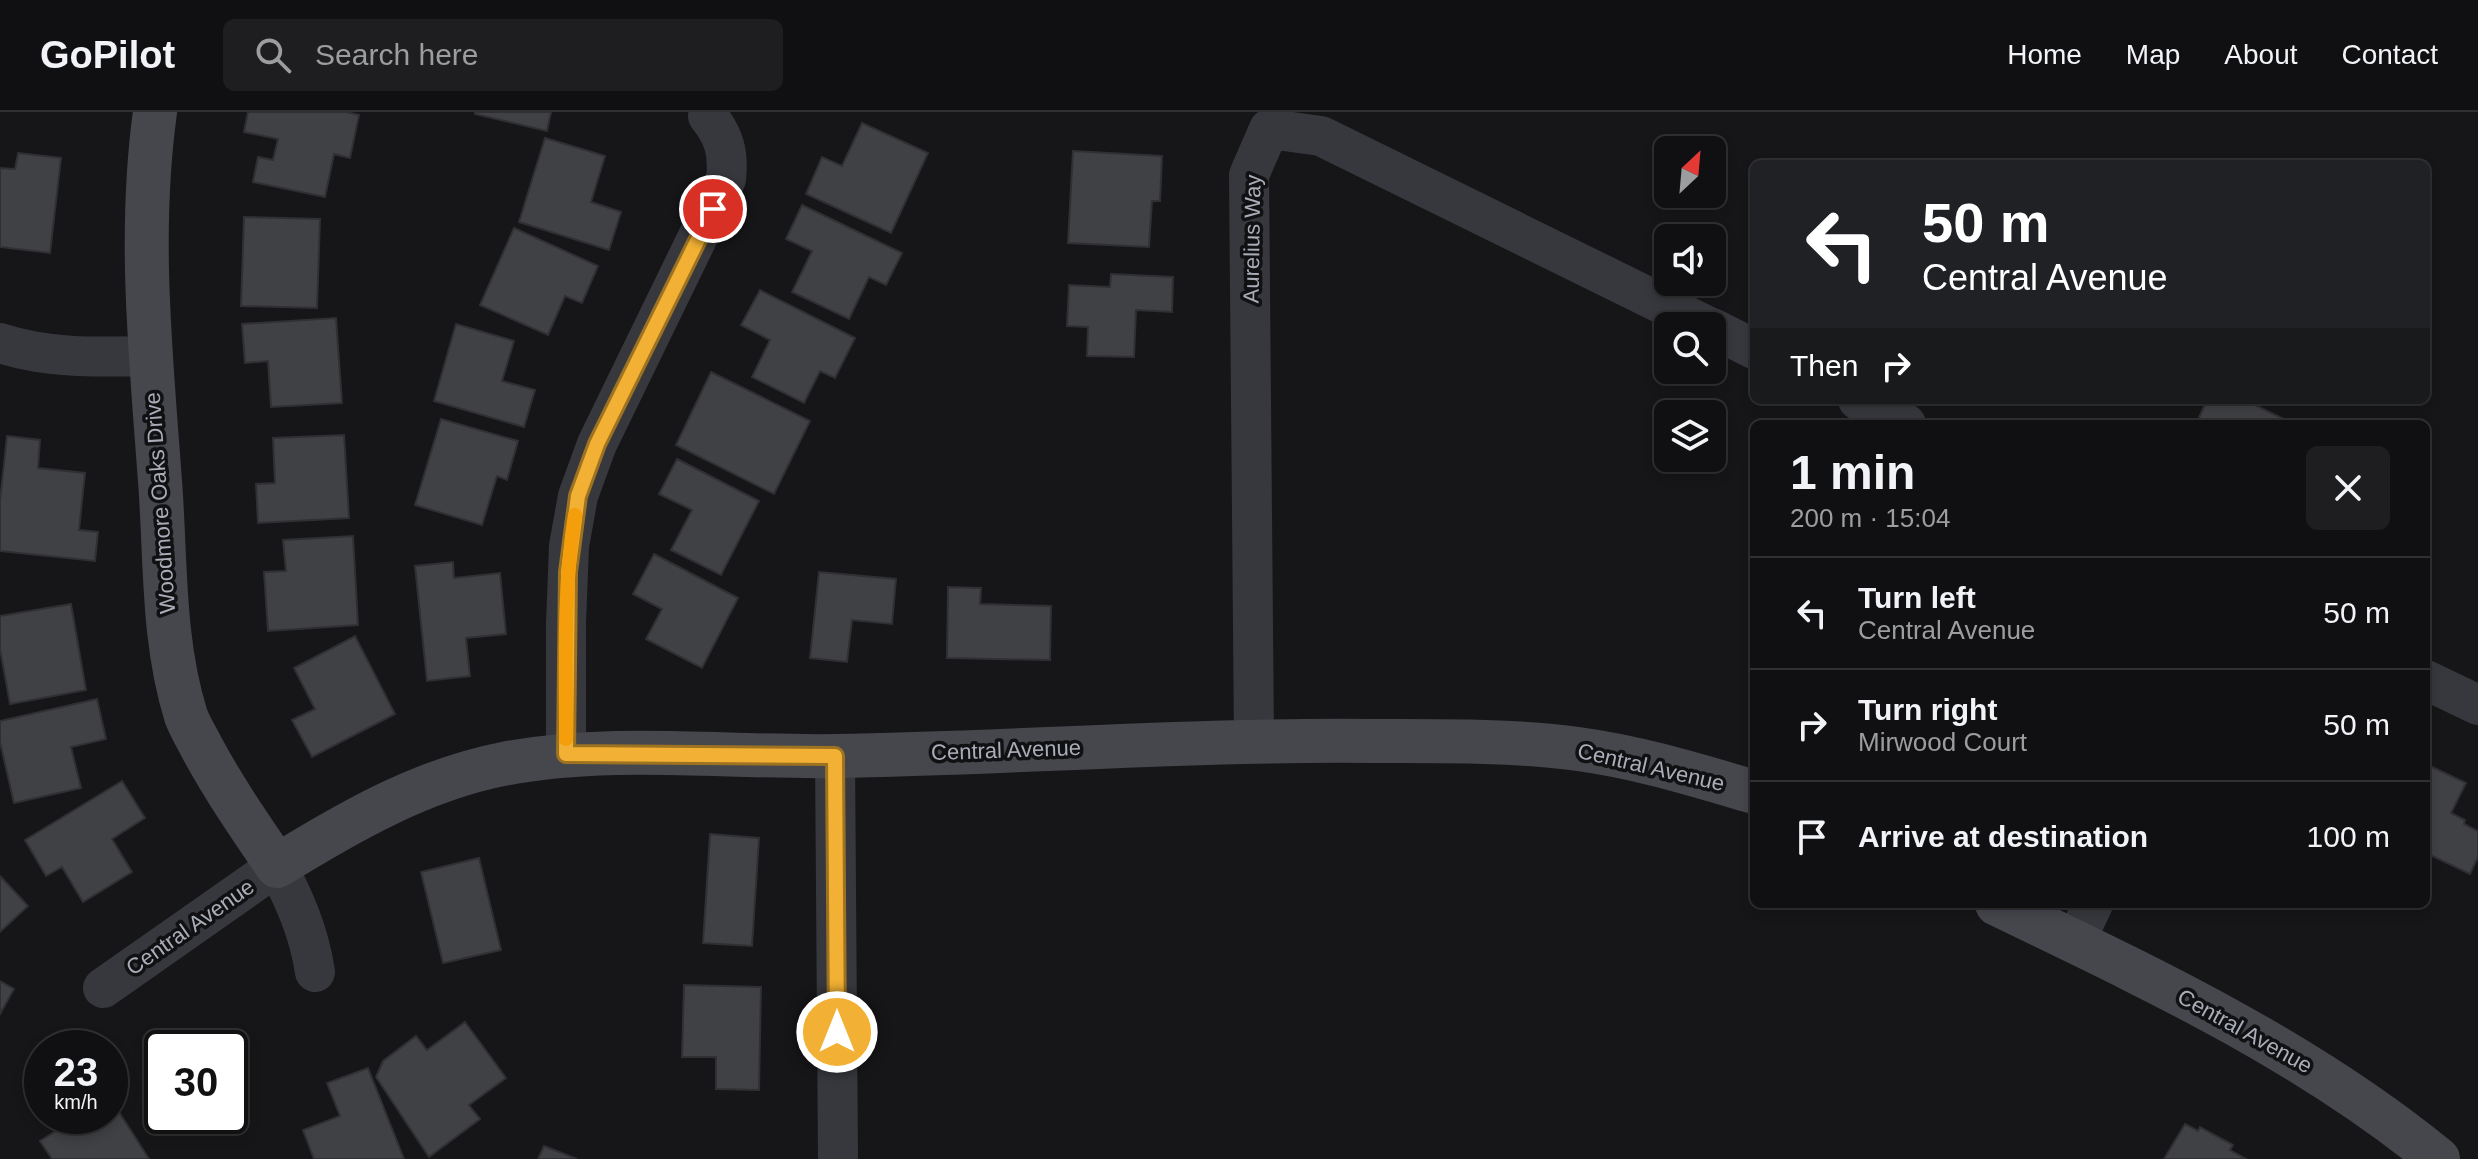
<!DOCTYPE html>
<html lang="en">
<head>
<meta charset="utf-8">
<style>
  :root { --surface:#101012; --page:#1e1e20; --text:#f1f3f6; --muted:#9c9d9f; --line:#303032 }
  body { margin:0; font-family:Arial,sans-serif; background:var(--page); color:var(--text); height:100vh; display:flex; flex-direction:column; font-size:30px; white-space:nowrap }
  * { box-sizing:border-box; margin:0 }
  p { font-size:26px; color:var(--muted) }
  .icon { flex:none; width:44px; height:44px; fill:none; stroke:currentColor; stroke-width:2; stroke-linecap:round; stroke-linejoin:round }
  .map { position:relative; flex:1; overflow:hidden }
  .drawer { position:absolute; left:1750px; top:308px; width:680px; height:488px; display:flex; flex-direction:column; background:var(--surface); border-radius:12px; box-shadow:0 4px 12px #0003,0 0 0 2px var(--line) }
  .drawer>* { flex:none }
  .banner { position:absolute; left:1750px; top:48px; width:680px; height:244px; border-radius:12px; box-shadow:0 4px 12px #0003,0 0 0 2px var(--line); background:#202124; color:#fff; overflow:hidden }
  .needle { width:52px; rotate:26deg }
  .fabs { position:absolute; left:1654px; top:24px; display:grid; gap:16px }
  .fabs a { display:grid; place-items:center; width:72px; height:72px; border-radius:12px; background:var(--surface); box-shadow:0 4px 12px #0003,0 0 0 2px var(--line); font-size:40px }
  .speed { position:absolute; left:24px; top:918px; display:flex; gap:16px; font-size:40px; font-weight:700; text-align:center }
  .speed>* { display:grid; place-content:center; width:104px; height:104px; border-radius:50%; background:var(--surface); box-shadow:0 4px 12px #0003,0 0 0 2px var(--line); line-height:1 }
  .speed small { font-size:20px; font-weight:400 }
  .speed .limit { border:4px solid #111; border-radius:12px; background:#fff; color:#111 }
  .pin { position:absolute; display:grid; place-items:center; width:68px; height:68px; color:#fff; margin:-34px; border:4px solid #fff; border-radius:50%; box-shadow:0 2px 8px #0007 }
  .me { position:absolute; width:88px; margin:-44px; rotate:0deg; stroke-linejoin:round; filter:drop-shadow(0 0 6px #0008) }
  .turn { display:flex; align-items:center; gap:28px; height:168px; padding:0 40px; font-size:36px }
  .turn .icon { width:104px; height:104px; stroke-width:2.5 }
  .turn b { display:block; font-size:56px; line-height:68px }
  .then { display:flex; align-items:center; height:76px; padding:0 40px; background:#0003; gap:16px; font-size:30px }
  .round { display:grid; place-items:center; flex:none; width:84px; height:84px; border-radius:12px; background:var(--page) }
  .headline { display:flex; align-items:center; justify-content:space-between; height:136px; padding:0 40px }
  h1 { font-size:48px; font-weight:700; line-height:60px }
  ul { padding:0; list-style:none }
  li { display:flex; align-items:center; gap:24px; height:112px; padding:0 40px; border-top:2px solid var(--line) }
  li div { flex:1 }
  li b { display:block; font-size:30px }
  li em { font-style:normal }
  header { display:flex; align-items:center; gap:48px; box-sizing:border-box; height:112px; padding:0 40px; background:var(--surface); border-bottom:2px solid var(--line) }
  header strong { font-size:38px }
  nav { display:flex; gap:44px; margin-inline-start:auto; font-size:28px }
  .search { width:560px; height:72px; background:var(--page); display:flex; align-items:center; gap:20px; box-sizing:border-box; padding:0 28px; border-radius:12px; color:var(--muted); font-size:30px }
  .map>svg:first-child { display:block }
</style>
</head>
<body>
<header>
<strong>GoPilot</strong>
<div class="search"><svg class="icon" aria-label="search" viewBox="0 0 24 24"><circle cx="10" cy="10" r="6"/><path d="M15 15l6 6"/></svg>Search here</div>
<nav><a>Home</a><a>Map</a><a>About</a><a>Contact</a></nav>
</header>
<div class="map">
<svg width="2478" height="1047" viewBox="0 0 2478 1047">
  <rect width="100%" height="100%" fill="#161618"/>
  <path fill="#404145" stroke="#303034" stroke-width="2" d="M248 0H346L359 3 350 46 334 42 325 85 253 70 258 45 273 48 278 27 244 20Z
    M475 0H551L547 19 475 2Z
    M862 11 928 41 891 121 806 82 822 45 842 54Z
    M545 26 605 44 591 90 621 100 609 138 519 110Z
    M1073 39 1162 44 1160 89H1152L1149 135 1068 131Z
    M18 41 61 46 50 141 0 135V56L15 57Z
    M802 93 902 141 886 173 869 165 849 207 792 180 812 139 786 127Z
    M244 105 320 107 317 196 241 194Z
    M514 116 598 154 582 191 565 184 548 223 480 193Z
    M1111 162 1173 165 1172 200 1136 198 1134 245 1087 244 1088 215 1067 214 1069 173 1110 175Z
    M760 178 855 226 835 266 820 259 804 291 752 265 770 228 741 213Z
    M336 206 342 291 271 295 268 249 245 251 242 212Z
    M456 212 514 229 502 269 535 278 524 315 434 289Z
    M711 260 810 309 774 382 676 333Z
    M2207 288H2245L2294 312H2196Z
    M441 307 518 329 507 368 497 364 482 413 415 393Z
    M344 323 349 406 258 411 256 372 275 371 273 326Z
    M7 324 40 328 38 356 85 361 79 418 98 420 95 449 0 439V389Z
    M677 347 759 389 721 463 671 438 692 398 659 382Z
    M353 424 358 513 268 519 264 460 286 459 283 428Z
    M654 442 738 486 702 556 646 527 662 497 633 482Z
    M453 450 454 466 500 461 506 522 466 526 470 564 427 569 415 454Z
    M819 460 896 467 892 512 852 508 847 550 810 546Z
    M948 475 981 476 980 492 1051 494 1050 548 947 546Z
    M71 492 86 578 10 592 0 537V504Z
    M355 524 395 602 312 645 292 608 315 597 294 556Z
    M97 587 106 627 71 635 81 676 14 691 0 630V609Z
    M2428 653 2466 671 2451 701 2465 708 2464 712 2478 719V745L2470 762 2426 741V658Z
    M122 669 145 706 112 727 132 760 83 790 62 755 46 764 25 728Z
    M710 722 759 726 752 834 703 831Z
    M479 746 501 838 443 851 421 760Z
    M0 764 28 794 0 820Z
    M0 869 14 877 0 902Z
    M684 873 761 875 759 978 716 977V945H682Z
    M465 910 506 966 469 993 480 1007 429 1045 376 965 383 949 416 924 427 938Z
    M368 956 404 1047H314L303 1018 340 1004 327 971Z
    M110 986 149 1047H52L40 1029 73 1008 70 1004H110Z
    M2185 1012 2198 1019 2200 1015 2233 1033 2230 1038 2246 1047H2164Z
    M544 1034 577 1047H538Z"/>
  <g fill="none" stroke-linecap="round" stroke-linejoin="round">
    <path stroke="#37383d" stroke-width="40" d="M1712 216 1754 237
      M0 231C49 247 99 245 150 244
      M1858 288 1906 312
      M2426 568 2478 593
      M1254 628 1249 63 1269 17 1321 24 1707 214
      M566 642V511L569 434 578 384 597 332 726 67C729 41 724 24 708 4
      M835 644 838 1047
      M2075 830 2093 792
      M103 876 277 754C295 789 309 820 315 860"/>
    <path stroke="#45474d" stroke-width="44" d="M155 0C138 123 151 246 160 369 166 448 162 527 186 604 190 615 197 626 202 636 224 677 251 716 277 754 347 711 421 668 503 652 612 631 725 646 836 644 1015 641 1194 627 1373 629 1441 629 1510 628 1578 637 1638 645 1696 663 1754 680
      M1997 792C2150 866 2305 938 2438 1047"/>
  </g>
  <g fill="none" stroke-linecap="round" stroke-linejoin="round">
    <defs>
      <path id="route" d="M713 97 597 332 578 384 568 460 566 642 835 644 837 920"/>
    </defs>
    <use href="#route" stroke="#9d7322" stroke-width="20"/>
    <use href="#route" stroke="#f2b134" stroke-width="14"/>
    <path stroke="#f59e0b" stroke-width="14" d="M566 627C566 552 563 477 575 403"/>
  </g>
  <g text-anchor="middle" dominant-baseline="central" stroke-width="7" stroke-linejoin="round" paint-order="stroke">
    <g font-size="22" fill="#a8adb8" stroke="#111113">
      <text transform="translate(1252 127) rotate(-89)">Aurelius Way</text>
      <text transform="translate(160 391) rotate(-94)">Woodmore Oaks Drive</text>
      <text transform="translate(1006 638) rotate(-2)">Central Avenue</text>
      <text transform="translate(1651 655) rotate(13)">Central Avenue</text>
      <text transform="translate(190 815) rotate(-35)">Central Avenue</text>
      <text transform="translate(2245 919) rotate(29)">Central Avenue</text>
    </g>
  </g>
</svg>
<div class="fabs">
<a><svg class="needle" viewBox="-14 -14 28 28"><path d="M0-13l5 13h-10z" fill="#e53935"/><path d="M0 13l5-13h-10z" fill="#9c9d9f"/></svg></a>
<a><svg class="icon" aria-label="sound" viewBox="0 0 24 24"><path d="M4 9h4l5-4v14l-5-4H4zM17 9q2 3 0 6"/></svg></a>
<a><svg class="icon" aria-label="search" viewBox="0 0 24 24"><circle cx="10" cy="10" r="6"/><path d="M15 15l6 6"/></svg></a>
<a><svg class="icon" aria-label="layers" viewBox="0 0 24 24"><path d="M12 4l9 5-9 5-9-5zM3 14l9 5 9-5"/></svg></a>
</div>
<div class="speed"><div>23<small>km/h</small></div><div class="limit">30</div></div>
<div class="pin" style="left:713px;top:97px;background:#d93025"><svg class="icon" aria-label="arrive" viewBox="0 0 24 24"><path d="M6 21V4h12l-3 4 3 4H6"/></svg></div>
<svg class="me" style="left:837px;top:920px" viewBox="-20 -20 40 40"><circle r="17" fill="#f2b134" stroke="#fff" stroke-width="3"/><path d="M0-11L8 9 0 5-8 9z" fill="#fff"/></svg>
<div class="banner">
<div class="turn"><svg class="icon" aria-label="left" viewBox="0 0 24 24"><path d="M17 20v-9H6M10 6l-5 5 5 5"/></svg><div><b>50 m</b>Central Avenue</div></div>
<div class="then">Then<svg class="icon" aria-label="right" viewBox="0 0 24 24"><path d="M7 20v-9h11M14 6l5 5-5 5"/></svg></div>
</div>
<section class="drawer">
<div class="headline"><div><h1>1 min</h1><p>200 m · 15:04</p></div><a class="round"><svg class="icon" aria-label="close" viewBox="0 0 24 24"><path d="M6 6l12 12M18 6L6 18"/></svg></a></div>
<ul>
<li><svg class="icon" aria-label="left" viewBox="0 0 24 24"><path d="M17 20v-9H6M10 6l-5 5 5 5"/></svg><div><b>Turn left</b><p>Central Avenue</p></div><em>50 m</em></li>
<li><svg class="icon" aria-label="right" viewBox="0 0 24 24"><path d="M7 20v-9h11M14 6l5 5-5 5"/></svg><div><b>Turn right</b><p>Mirwood Court</p></div><em>50 m</em></li>
<li><svg class="icon" aria-label="arrive" viewBox="0 0 24 24"><path d="M6 21V4h12l-3 4 3 4H6"/></svg><div><b>Arrive at destination</b></div><em>100 m</em></li>
</ul>
</section>
</div>
</body>
</html>
